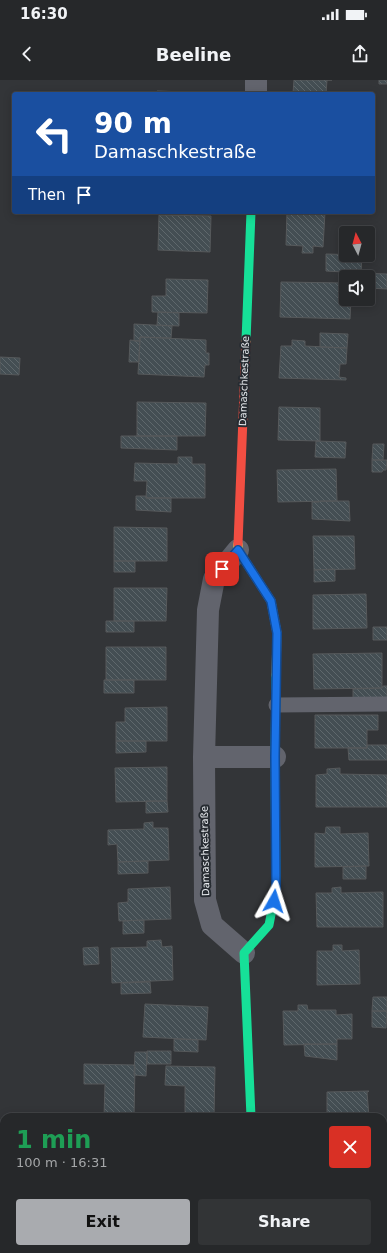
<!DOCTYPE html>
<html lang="en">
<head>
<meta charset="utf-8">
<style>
  :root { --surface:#26282a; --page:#323436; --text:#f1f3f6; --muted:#a4a6a8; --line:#424447; --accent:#a9abaf }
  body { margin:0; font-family:"DejaVu Sans",sans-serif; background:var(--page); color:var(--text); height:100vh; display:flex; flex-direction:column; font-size:15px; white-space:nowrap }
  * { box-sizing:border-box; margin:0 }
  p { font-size:13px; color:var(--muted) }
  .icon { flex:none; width:22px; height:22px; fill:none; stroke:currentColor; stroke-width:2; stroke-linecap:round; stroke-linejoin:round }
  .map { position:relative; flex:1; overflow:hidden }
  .drawer { position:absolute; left:0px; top:1033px; width:387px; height:140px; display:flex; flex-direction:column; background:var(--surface); border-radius:12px 12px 0 0; box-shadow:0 2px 10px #0003,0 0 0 1px var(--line) }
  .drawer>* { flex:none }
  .banner { position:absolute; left:12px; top:12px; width:363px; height:122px; border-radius:4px; box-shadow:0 2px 10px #0003,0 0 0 1px var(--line); background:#1a4fa0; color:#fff; overflow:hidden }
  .needle { width:26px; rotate:354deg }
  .controls { position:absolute; left:339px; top:146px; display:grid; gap:8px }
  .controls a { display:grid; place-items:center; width:36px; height:36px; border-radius:4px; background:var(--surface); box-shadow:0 2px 10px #0003,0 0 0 1px var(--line); font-size:20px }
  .pin { position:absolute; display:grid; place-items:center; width:34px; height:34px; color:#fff; margin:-17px; border-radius:8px; box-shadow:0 2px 6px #0006 }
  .me { position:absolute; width:44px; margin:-22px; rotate:6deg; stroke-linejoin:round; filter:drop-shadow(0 0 3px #0008) }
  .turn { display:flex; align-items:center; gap:14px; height:84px; padding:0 16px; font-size:18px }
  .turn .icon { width:52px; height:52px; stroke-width:2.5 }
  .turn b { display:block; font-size:28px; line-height:34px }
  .then { display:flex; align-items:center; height:38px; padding:0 16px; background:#0003; gap:8px; font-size:15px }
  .round { display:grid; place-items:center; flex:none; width:42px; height:42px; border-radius:4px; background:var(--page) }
  .overview { display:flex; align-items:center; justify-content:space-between; height:68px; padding:0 16px }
  h1 { font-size:24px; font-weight:600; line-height:30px; color:#1e9e55 }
  .button { display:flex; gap:8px; margin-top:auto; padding:8px 16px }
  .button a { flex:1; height:46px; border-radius:4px; background:var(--accent); color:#111; font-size:16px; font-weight:600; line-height:46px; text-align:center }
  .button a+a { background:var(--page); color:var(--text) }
  .status { display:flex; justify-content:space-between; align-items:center; height:28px; padding:0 20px; background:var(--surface); direction:ltr }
  .status svg { height:11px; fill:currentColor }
  header { display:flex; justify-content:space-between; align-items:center; height:52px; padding:0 16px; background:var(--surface); font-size:18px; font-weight:600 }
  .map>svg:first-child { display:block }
</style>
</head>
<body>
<div class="status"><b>16:30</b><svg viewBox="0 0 49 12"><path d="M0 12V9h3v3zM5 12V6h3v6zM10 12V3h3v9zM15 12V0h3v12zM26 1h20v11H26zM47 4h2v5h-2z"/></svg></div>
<header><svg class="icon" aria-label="back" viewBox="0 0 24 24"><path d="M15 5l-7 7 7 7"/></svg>Beeline<svg class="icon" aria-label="share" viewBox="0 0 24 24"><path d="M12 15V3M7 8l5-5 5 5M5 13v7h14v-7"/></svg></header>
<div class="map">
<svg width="387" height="1173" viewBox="0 0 387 1173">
  <defs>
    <pattern id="building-back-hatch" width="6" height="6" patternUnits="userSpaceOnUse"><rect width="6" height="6" fill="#444e53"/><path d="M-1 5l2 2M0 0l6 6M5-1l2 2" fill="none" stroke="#5f686c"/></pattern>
  </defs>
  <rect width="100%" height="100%" fill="#333538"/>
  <path fill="url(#building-back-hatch)" stroke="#56595b" d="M294 0H332H327L326 14 293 13Z
    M379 0H387V4H379Z
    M157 11 215 13V14H157Z
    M287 132H325L323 167 313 166V173H302L303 166 286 165Z
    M159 135 211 136 210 172 158 170Z
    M326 174 362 175 361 193 326 191Z
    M360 193 387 194V209L368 208V197H360Z
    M166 199 208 200 207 233 152 232V216H166Z
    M281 202 346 203V219H351L350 239 280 237Z
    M158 232 179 233V246L157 245Z
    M134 244 172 246 171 258 140 257V261H134Z
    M320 253 348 254 347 268 320 267Z
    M140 257 206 260V273H209V285H205L204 297 138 294Z
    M130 260 140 261 139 282H129Z
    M292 260 305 261V266L347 268 346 284H340L339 297 346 298V300L279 298 281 266H292Z
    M0 277 20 278 19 295 0 294Z
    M137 322 206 323 205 356H137Z
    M279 327 320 328V361L278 360Z
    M121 356H177V370L121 368Z
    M316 361 346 362 345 378 315 377Z
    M373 364H384L383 380H372Z
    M178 377H192V384H205V418H146L147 401H134L135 383 178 384Z
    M372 380H387L386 390H383L382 392H372Z
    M336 389 337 421 278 422 277 390Z
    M136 416H146V418H171V432L136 430Z
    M320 421H349L350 441 312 439V422H319Z
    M114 447 167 448V481H114Z
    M313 456H354L355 489 314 490Z
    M114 481H135V492H114Z
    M335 489V501L314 502V490Z
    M114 508H167L166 541H114Z
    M366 514 367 548 313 549V515Z
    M106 541H134V552H106Z
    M373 547H387V560H373Z
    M106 567H166V600H106Z
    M382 573V608L314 609 313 574Z
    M104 600H134V613H104Z
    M383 606H387V620H353V609L382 608Z
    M167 627V661H116V642H125V628Z
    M315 635H378V650H367V668H315Z
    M116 661H146V672L116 673Z
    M367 665H387V680H349L348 668H367Z
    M167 687V721L116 722 115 688Z
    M340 688V694L387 695V727H316V695L327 694V689Z
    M146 721H167L168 732 146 733Z
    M153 742V748H168L169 780 118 782 117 764 108 765V750L144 749V743Z
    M326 747H340V754L368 753 369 786 315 787V753L325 754Z
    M148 781V793L118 794V782Z
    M366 786V799H343V787Z
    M170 807 171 839 119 841 118 823 128 822V809Z
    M341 807V813L383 812V847H317L316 813H332V808Z
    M144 840V853L123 854V841Z
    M161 860 162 867 172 866 173 900 112 903 111 868 147 867V861Z
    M333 865H342V871L359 870 360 904 317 905V871H333Z
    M98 867 99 884 84 885 83 868Z
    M150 902 151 913 121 914V903Z
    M373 917H387V931H372Z
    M145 924 208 927 206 960 143 957Z
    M298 925H307L308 930H336V935L352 934V959H337V964L284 965 283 931H298Z
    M372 931H387L386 948 372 947Z
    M174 959 198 960V972L174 971Z
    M304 964H337V980L305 976Z
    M147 971H171V984H147Z
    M135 972H147L146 996 134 995Z
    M84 984 135 985 134 1037H104L105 1004H84Z
    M166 986 215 987 214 1037H185V1006L165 1005Z
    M369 1011 368 1012H367L369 1037H327V1012Z
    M0 1074H4V1085H0Z
    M0 1085H4V1098H0Z
    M2 1098H4V1118H2Z
    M102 1169H131V1173H102Z
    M326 1169H365V1172L367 1173H326Z"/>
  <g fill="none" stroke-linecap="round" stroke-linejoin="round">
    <path stroke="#62646d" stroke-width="15" d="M276 625 387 624"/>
    <path stroke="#62646d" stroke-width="22" d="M256 14V0
      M238 470 214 499 208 530 204 677 205 820 212 845 244 873
      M204 677H275
      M249 1173 250 1169"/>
    <path stroke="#16e098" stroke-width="9" d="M246 261 251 132
      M251 1037 244 873 269 845 276 809 275 677 276 595"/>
    <path stroke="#ffcf43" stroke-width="9" d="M238 464V470L271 521 277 553 276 595"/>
    <path stroke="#f24e42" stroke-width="9" d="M238 464 246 261"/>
  </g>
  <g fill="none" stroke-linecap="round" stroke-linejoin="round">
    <defs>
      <path id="route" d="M222 489 238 470 271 521 277 553 275 676 276 809 274 821"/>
    </defs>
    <use href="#route" stroke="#114b97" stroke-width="10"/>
    <use href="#route" stroke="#1a73e8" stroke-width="7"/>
  </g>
  <g text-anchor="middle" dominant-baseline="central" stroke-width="4" stroke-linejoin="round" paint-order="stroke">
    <g font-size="10" fill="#e8ebef" stroke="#262b31">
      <text transform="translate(244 301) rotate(-88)">Damaschkestraße</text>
      <text transform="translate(205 771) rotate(-91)">Damaschkestraße</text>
    </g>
  </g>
</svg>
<div class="controls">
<a><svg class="needle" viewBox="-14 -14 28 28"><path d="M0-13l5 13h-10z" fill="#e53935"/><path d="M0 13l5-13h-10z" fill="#a4a6a8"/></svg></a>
<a><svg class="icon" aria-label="sound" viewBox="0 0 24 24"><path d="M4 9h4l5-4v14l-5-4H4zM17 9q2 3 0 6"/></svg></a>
</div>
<div class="pin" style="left:222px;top:489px;background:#d93025"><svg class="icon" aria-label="arrive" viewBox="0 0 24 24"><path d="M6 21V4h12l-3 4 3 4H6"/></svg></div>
<svg class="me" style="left:274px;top:821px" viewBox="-20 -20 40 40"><path d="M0-17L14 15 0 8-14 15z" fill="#1a73e8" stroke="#fff" stroke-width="4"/></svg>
<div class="banner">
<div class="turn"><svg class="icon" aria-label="left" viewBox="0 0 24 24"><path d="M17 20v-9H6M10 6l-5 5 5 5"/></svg><div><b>90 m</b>Damaschkestraße</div></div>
<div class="then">Then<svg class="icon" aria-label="arrive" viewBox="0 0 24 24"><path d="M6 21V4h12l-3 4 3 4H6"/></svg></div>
</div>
<section class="drawer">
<div class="overview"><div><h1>1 min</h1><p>100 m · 16:31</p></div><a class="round" style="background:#d93025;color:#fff"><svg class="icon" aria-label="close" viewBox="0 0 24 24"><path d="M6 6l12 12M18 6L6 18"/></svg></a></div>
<div class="button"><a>Exit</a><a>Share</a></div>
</section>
</div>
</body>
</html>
